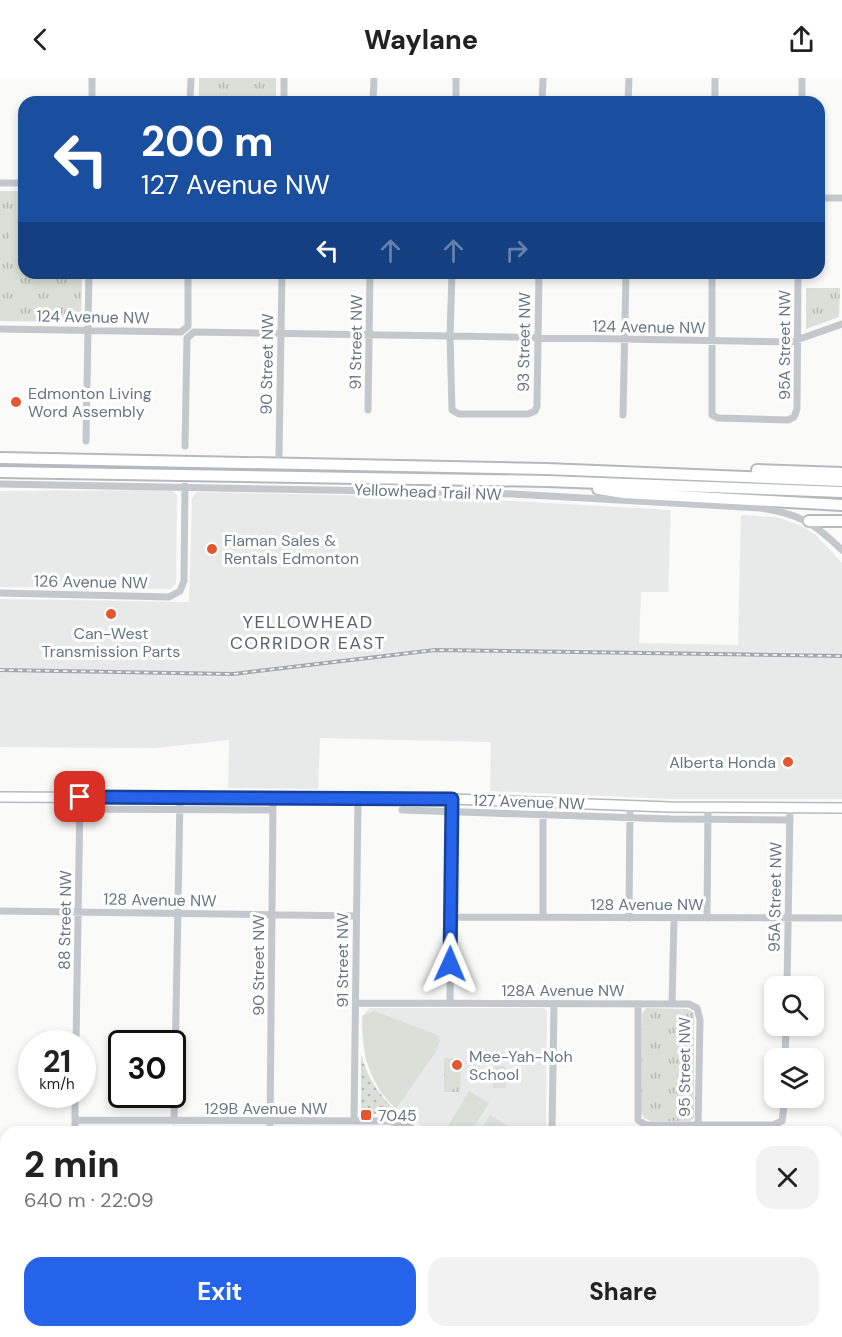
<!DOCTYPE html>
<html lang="en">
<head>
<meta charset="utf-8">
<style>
  :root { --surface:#fff; --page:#f2f2f2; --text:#222; --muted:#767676; --accent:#2563eb }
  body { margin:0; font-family:"DM Sans",sans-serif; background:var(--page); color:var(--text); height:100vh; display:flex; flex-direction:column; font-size:22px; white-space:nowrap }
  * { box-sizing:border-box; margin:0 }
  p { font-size:20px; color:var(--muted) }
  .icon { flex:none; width:33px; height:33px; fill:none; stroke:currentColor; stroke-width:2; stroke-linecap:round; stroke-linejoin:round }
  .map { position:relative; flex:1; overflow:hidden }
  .sheet { position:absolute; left:0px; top:1048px; width:843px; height:212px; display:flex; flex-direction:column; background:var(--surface); border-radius:18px 18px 0 0; box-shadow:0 3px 9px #0003 }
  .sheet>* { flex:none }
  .banner { position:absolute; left:18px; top:18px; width:807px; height:183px; border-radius:18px; box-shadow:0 3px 9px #0003; background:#1a4fa0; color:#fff; overflow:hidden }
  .fabs { position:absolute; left:764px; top:898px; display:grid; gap:12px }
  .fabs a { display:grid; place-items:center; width:60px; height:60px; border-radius:12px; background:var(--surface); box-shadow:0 3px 9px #0003; font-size:30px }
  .speed { position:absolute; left:18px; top:952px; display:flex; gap:12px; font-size:30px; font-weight:700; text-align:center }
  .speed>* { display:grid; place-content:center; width:78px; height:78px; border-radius:50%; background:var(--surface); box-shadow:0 3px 9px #0003; line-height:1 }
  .speed small { font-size:15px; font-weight:400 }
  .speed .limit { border:3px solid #111; border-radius:9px; background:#fff; color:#111 }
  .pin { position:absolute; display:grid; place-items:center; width:51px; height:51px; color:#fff; margin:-26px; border-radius:12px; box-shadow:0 3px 9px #0006 }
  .me { position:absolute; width:66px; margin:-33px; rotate:1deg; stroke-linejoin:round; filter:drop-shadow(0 0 4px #0008) }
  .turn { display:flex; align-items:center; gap:21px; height:126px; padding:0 24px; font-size:27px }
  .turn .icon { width:78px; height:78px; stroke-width:2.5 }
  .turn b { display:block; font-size:42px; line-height:51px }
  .lanes { display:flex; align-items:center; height:57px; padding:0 24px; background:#0003; justify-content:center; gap:30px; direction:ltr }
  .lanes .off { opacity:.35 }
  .round { display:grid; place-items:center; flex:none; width:63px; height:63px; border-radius:18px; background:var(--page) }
  .headline { display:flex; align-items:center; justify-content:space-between; height:102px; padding:0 24px }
  h1 { font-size:36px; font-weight:800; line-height:45px }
  .button { display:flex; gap:12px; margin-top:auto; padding:12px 24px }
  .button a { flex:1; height:69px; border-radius:18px; background:var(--accent); color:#fff; font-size:24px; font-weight:800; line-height:69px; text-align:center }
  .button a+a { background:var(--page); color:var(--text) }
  header { display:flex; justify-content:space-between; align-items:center; height:78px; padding:0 24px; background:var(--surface); font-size:27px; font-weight:800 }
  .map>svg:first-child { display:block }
</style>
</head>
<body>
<header><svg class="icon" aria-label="back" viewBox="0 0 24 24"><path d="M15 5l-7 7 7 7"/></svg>Waylane<svg class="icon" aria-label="share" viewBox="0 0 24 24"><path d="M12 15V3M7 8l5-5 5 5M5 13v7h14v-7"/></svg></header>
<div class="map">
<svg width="842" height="1259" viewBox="0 0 842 1259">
  <defs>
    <pattern id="grass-dots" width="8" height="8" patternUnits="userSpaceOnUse" patternTransform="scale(1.5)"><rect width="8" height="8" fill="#dadfd7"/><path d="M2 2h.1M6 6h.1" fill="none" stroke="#b4b9b4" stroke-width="1.8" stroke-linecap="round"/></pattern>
    <pattern id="park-tufts" width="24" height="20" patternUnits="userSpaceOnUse" patternTransform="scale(1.5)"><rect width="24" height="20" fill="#dadfd7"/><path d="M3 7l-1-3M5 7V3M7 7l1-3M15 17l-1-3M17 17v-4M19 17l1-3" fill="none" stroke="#b4b9b4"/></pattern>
  </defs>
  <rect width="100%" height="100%" fill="#fafaf8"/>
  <path fill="#e8e9e9" d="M171 412 177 417 176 506 171 511 0 509V413Z
    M197 414 441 419 671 432 668 514H641L639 565 738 567 741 437 777 439 802 448 816 457 842 485V721H672L490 713 491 664 320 660 318 711 228 710 229 662 156 670 0 669V521L189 524 192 420Z
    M370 930H544L547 934 546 1054H432L404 1037 380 1014 365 981 362 938Z
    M837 1225H842V1259H826V1254H837Z
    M694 1255 770 1256 769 1259H685Z"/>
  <path fill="url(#grass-dots)" d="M361 976C369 1004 382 1021 404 1040L361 1034Z"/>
  <path fill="url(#park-tufts)" d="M199 0H276V24H199Z
    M0 113H24V195H82L81 244 0 243Z
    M806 210H840L839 239 806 251Z
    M646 930 688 931 694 935V1040L690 1043H651L644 1040 641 1034 642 935Z
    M444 980H461L460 1014H444Z
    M0 1214H6V1254H163V1259H0Z
    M507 1254H770L694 1255 685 1259H503Z"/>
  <path fill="#dadfd7" d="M10 156H24V173H9Z
    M374 933 438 957 440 962 435 975 396 1031C368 1004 362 976 362 938Z
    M494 988H506V1010H493Z
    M469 1013 489 1025 471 1054H448L445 1053Z
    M490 1037 518 1054H480Z
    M542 1254H628V1259H542Z"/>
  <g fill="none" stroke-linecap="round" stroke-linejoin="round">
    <defs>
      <path id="major" d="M0 719 452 721 670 729 842 730"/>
      <path id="highway" d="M0 380 546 391 842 403
        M757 392 842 395
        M0 394 547 403 842 414
        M598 411 624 415 842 427
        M809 443H842"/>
    </defs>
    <use href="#major" stroke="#b5babe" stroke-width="12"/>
    <use href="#highway" stroke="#b4b9bd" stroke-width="14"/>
    <path stroke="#c3c8cc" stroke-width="7" d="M92 24V0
      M190 24 191 0
      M284 24V0
      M373 24 374 0
      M456 24V0
      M542 24 543 0
      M628 24 629 0
      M715 24V0
      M802 24V0
      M0 105H24
      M819 120H842
      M452 195 450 258 452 332 459 336H528L535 333 537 328 539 195
      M712 195V337L718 340 788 342 794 339 797 331 798 195
      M0 251 181 254 188 248V195
      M453 258 791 264 842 246
      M368 332 370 195
      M623 337 626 195
      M86 363 89 195
      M185 368 187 260 194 254 450 258
      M279 377 282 195
      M0 406 493 415 761 430C800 436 814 445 842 472
      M0 515 169 519 180 513 184 503 185 408
      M80 731 273 732
      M402 732 670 741 790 742
      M0 833 356 838
      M451 839 842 840
      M543 839V724
      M629 840 630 728
      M707 840 708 729
      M787 909 790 730
      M356 925 689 926 697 930 700 942 698 1047
      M450 925 452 721
      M638 926V1042L646 1047H773L782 1043 785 1020
      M672 926 674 840
      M76 966 80 719
      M785 981 786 948
      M75 1042 388 1043 403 1046 419 1054
      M174 1043 180 719
      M354 1043 358 720
      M75 1054V1017
      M270 1054 273 720
      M552 1054 554 926
      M0 1124H6
      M837 1133H842
      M0 1208H6
      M168 1259V1254
      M264 1259V1254
      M492 1259 495 1254
      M779 1259V1254"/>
    <use href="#major" stroke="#fff" stroke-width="9"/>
    <use href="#highway" stroke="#fff" stroke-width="10"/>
    <defs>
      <path id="rail" d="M0 592 233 596 435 572 842 578"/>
    </defs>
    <use href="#rail" stroke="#a2aab0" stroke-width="4"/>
    <use href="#rail" stroke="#fff" stroke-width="1.5" stroke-dasharray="4.5" stroke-linecap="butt"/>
  </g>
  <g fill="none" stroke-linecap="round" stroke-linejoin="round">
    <defs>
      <path id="route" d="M80 719 452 721 450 886"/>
    </defs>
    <use href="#route" stroke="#184099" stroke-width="15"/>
    <use href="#route" stroke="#2563eb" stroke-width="10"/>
  </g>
  <g fill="#e4572e" stroke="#fff" stroke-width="2">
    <circle cx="16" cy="324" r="6"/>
    <circle cx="212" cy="471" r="6"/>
    <circle cx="111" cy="536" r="6"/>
    <circle cx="788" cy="684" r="6"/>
    <circle cx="457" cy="987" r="6"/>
    <rect x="360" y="1031" width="12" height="12" rx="3"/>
  </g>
  <g text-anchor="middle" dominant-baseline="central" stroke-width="6" stroke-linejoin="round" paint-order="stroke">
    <g font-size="16" fill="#657683" stroke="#fff">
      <text transform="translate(93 239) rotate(1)">124 Avenue NW</text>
      <text transform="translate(649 249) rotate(1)">124 Avenue NW</text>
      <text transform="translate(356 264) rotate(-89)">91 Street NW</text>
      <text transform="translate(524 264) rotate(-89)">93 Street NW</text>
      <text transform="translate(784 267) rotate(-90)">95A Street NW</text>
      <text transform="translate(267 286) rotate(-89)">90 Street NW</text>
      <text transform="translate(428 414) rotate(2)">Yellowhead Trail NW</text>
      <text transform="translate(91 504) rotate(1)">126 Avenue NW</text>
      <text transform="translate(529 724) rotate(2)">127 Avenue NW</text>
      <text transform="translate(775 819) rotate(-89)">95A Street NW</text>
      <text transform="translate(160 822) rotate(1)">128 Avenue NW</text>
      <text x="647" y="826">128 Avenue NW</text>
      <text transform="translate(65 842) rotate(-89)">88 Street NW</text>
      <text transform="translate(342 882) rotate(-90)">91 Street NW</text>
      <text transform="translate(258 887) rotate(-90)">90 Street NW</text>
      <text x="563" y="912">128A Avenue NW</text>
      <text transform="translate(684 989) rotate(-90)">95 Street NW</text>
      <text x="266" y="1030">129B Avenue NW</text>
    </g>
    <g font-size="16" fill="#657683" stroke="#fff" text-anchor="start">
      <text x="28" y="315">Edmonton Living<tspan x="28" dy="18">Word Assembly</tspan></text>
      <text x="224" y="462">Flaman Sales &amp;<tspan x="224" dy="18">Rentals Edmonton</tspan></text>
      <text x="111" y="555" text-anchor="middle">Can-West<tspan x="111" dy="18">Transmission Parts</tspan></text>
      <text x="776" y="684" text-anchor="end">Alberta Honda</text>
      <text x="469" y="978">Mee-Yah-Noh<tspan x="469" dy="18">School</tspan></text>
      <text x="378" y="1037">7045</text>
    </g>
    <g font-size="18" letter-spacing="1.5" fill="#57646e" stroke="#fff">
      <text x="308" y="544">YELLOWHEAD<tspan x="308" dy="21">CORRIDOR EAST</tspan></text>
    </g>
  </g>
</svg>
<div class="fabs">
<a><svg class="icon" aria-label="search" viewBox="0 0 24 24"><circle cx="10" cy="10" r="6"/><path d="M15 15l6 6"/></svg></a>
<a><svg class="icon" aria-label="layers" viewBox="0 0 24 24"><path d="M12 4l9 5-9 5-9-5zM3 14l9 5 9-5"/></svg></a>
</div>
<div class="speed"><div>21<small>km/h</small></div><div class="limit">30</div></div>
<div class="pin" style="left:80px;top:719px;background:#d93025"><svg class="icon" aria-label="arrive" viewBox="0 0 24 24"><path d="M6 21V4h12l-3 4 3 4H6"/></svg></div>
<svg class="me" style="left:450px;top:886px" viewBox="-20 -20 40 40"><path d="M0-17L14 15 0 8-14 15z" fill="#2563eb" stroke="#fff" stroke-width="4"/></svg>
<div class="banner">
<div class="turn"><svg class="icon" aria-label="left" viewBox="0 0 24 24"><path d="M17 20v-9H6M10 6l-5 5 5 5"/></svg><div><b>200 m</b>127 Avenue NW</div></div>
<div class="lanes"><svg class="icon" aria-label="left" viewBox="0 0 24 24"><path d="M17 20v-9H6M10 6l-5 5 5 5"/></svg><svg class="icon off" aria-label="ahead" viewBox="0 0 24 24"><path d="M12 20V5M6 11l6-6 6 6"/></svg><svg class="icon off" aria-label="ahead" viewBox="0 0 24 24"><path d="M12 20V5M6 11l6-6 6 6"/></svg><svg class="icon off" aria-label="right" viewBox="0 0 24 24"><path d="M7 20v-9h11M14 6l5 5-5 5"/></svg></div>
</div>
<section class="sheet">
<div class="headline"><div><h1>2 min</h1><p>640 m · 22:09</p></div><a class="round"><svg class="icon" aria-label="close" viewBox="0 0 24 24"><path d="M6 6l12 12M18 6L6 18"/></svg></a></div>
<div class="button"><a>Exit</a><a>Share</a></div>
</section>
</div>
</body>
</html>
